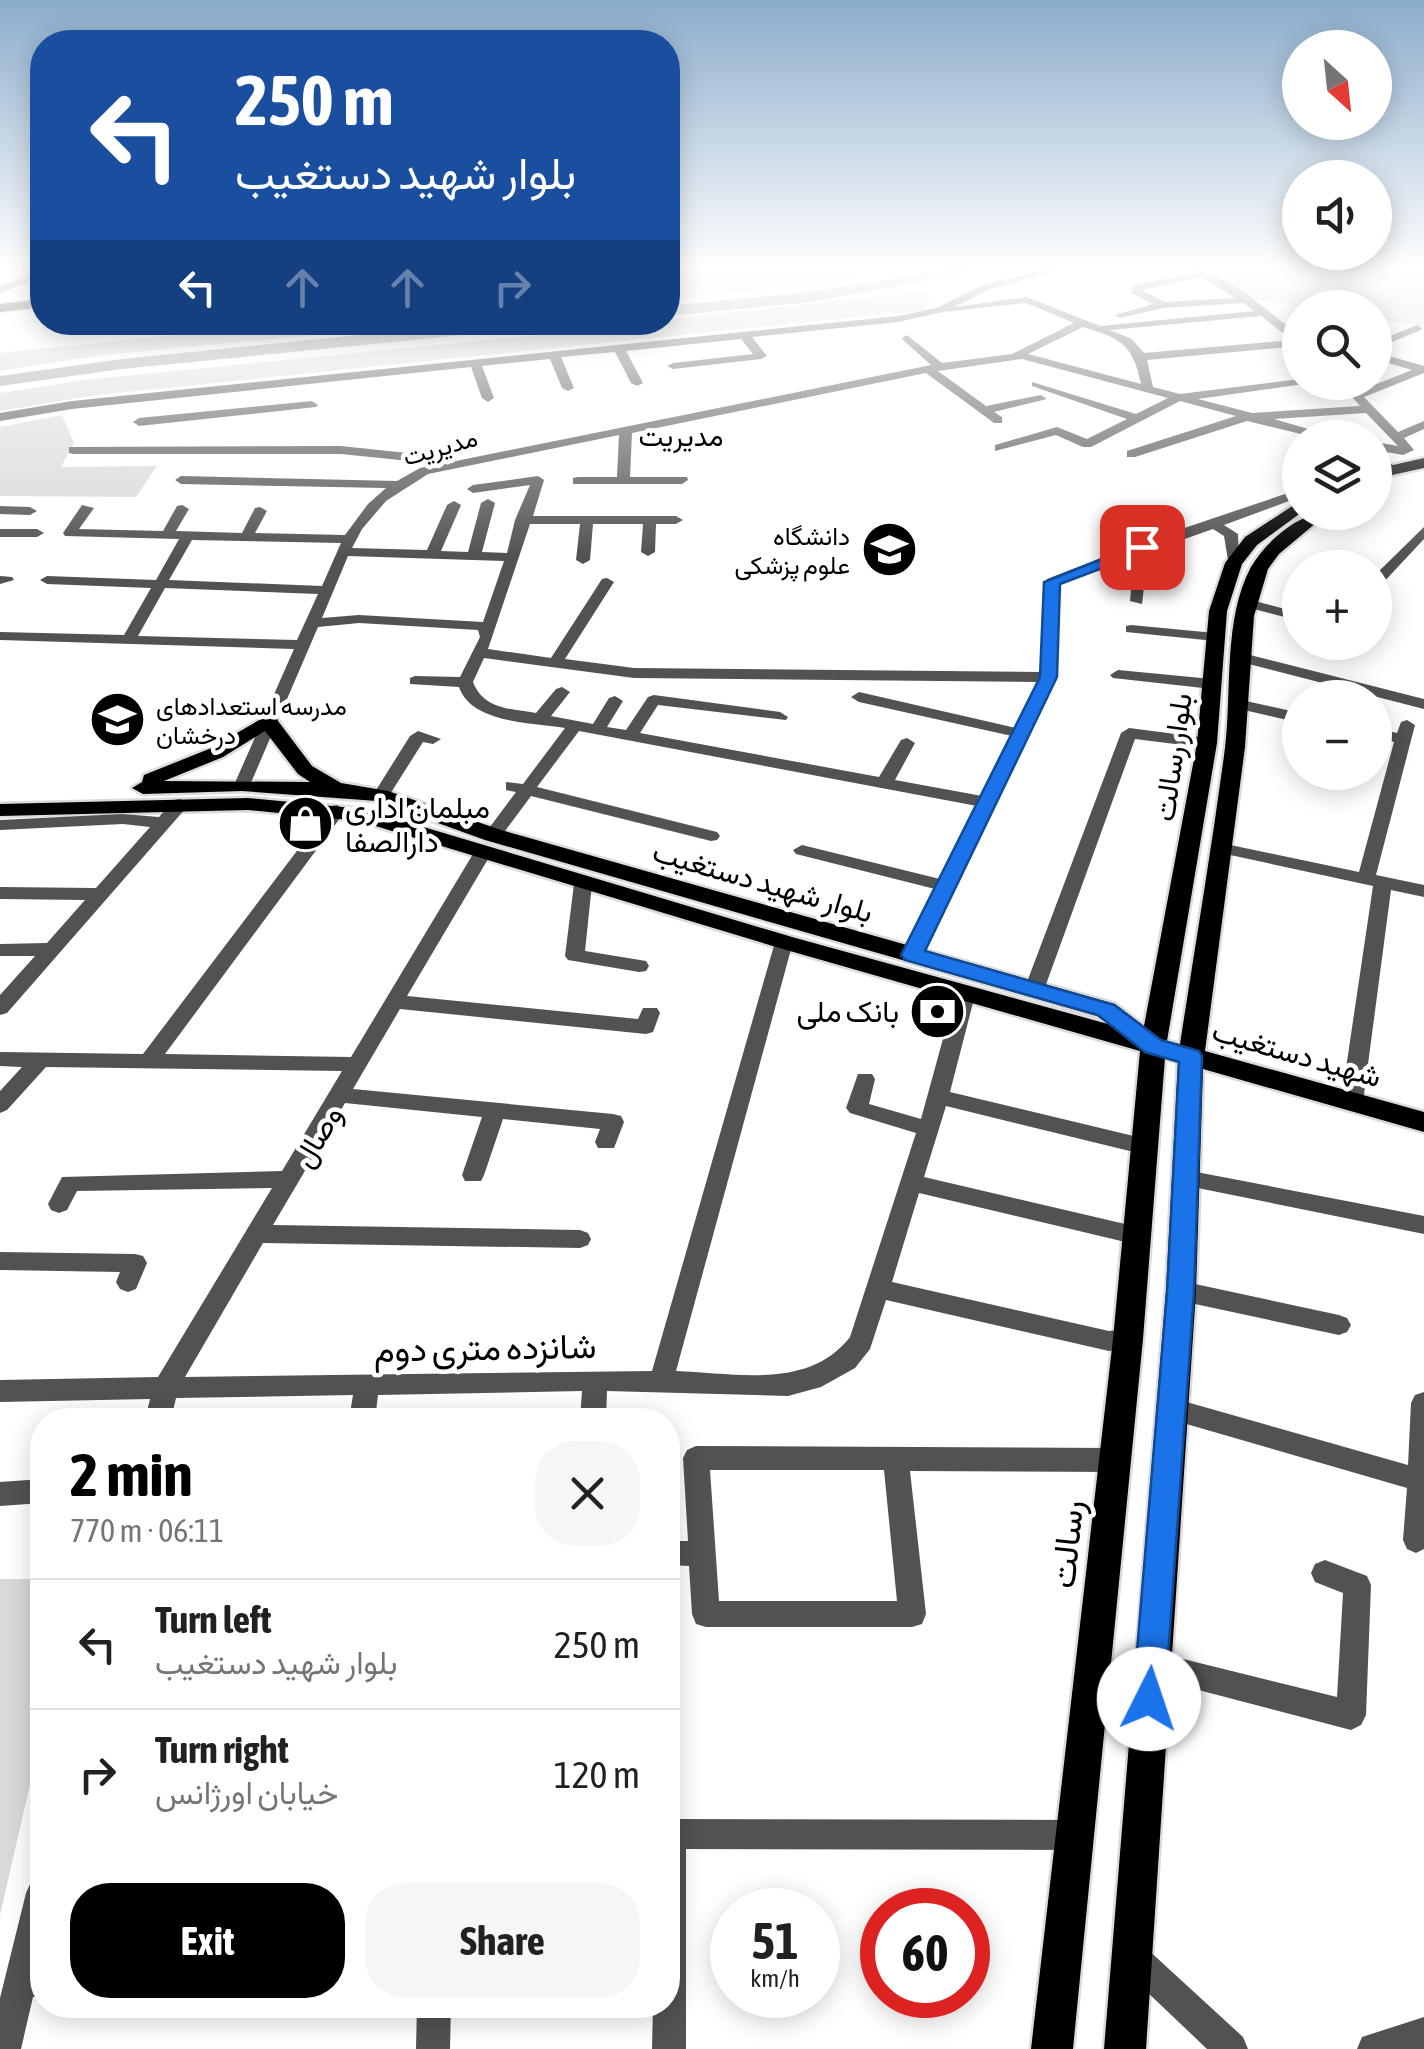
<!DOCTYPE html>
<html lang="en">
<head>
<meta charset="utf-8">
<style>
  :root { --surface:#fff; --page:#f6f6f6; --text:#202124; --muted:#757577; --line:#e0e0e0; --accent:#000 }
  body { margin:0; font-family:"Asap Condensed",Vazirmatn,sans-serif; background:var(--page); color:var(--text); height:100vh; display:flex; flex-direction:column; font-size:38px; white-space:nowrap }
  * { box-sizing:border-box; margin:0 }
  p { font-size:32px; color:var(--muted) }
  .icon { flex:none; width:55px; height:55px; fill:none; stroke:currentColor; stroke-width:2; stroke-linecap:round; stroke-linejoin:round }
  .map { position:relative; flex:1; overflow:hidden }
  .side { position:absolute; left:30px; top:1408px; width:650px; height:610px; display:flex; flex-direction:column; background:var(--surface); border-radius:40px; box-shadow:0 5px 25px #0003 }
  .side>* { flex:none }
  .hud { position:absolute; left:30px; top:30px; width:650px; height:305px; border-radius:40px; box-shadow:0 5px 25px #0003; background:#1a4fa0; color:#fff; overflow:hidden }
  .needle { width:65px; rotate:153deg }
  .tools { position:absolute; left:1282px; top:30px; display:grid; gap:20px }
  .tools a { display:grid; place-items:center; width:110px; height:110px; border-radius:50%; background:var(--surface); box-shadow:0 5px 25px #0003; font-size:50px }
  .speed { position:absolute; left:710px; top:1888px; display:flex; gap:20px; font-size:50px; font-weight:700; text-align:center }
  .speed>* { display:grid; place-content:center; width:130px; height:130px; border-radius:50%; background:var(--surface); box-shadow:0 5px 25px #0003; line-height:1 }
  .speed small { font-size:25px; font-weight:400 }
  .speed .limit { border:15px solid #d22; background:#fff; color:#111 }
  .pin { position:absolute; display:grid; place-items:center; width:85px; height:85px; color:#fff; margin:-42px; border-radius:20px; box-shadow:0 5px 15px #0006 }
  .me { position:absolute; width:110px; margin:-55px; rotate:4deg; stroke-linejoin:round; filter:drop-shadow(0 0 8px #0008) }
  .turn { display:flex; align-items:center; gap:35px; height:210px; padding:0 40px; font-size:45px }
  .turn .icon { width:130px; height:130px; stroke-width:2.5 }
  .turn b { display:block; font-size:70px; line-height:85px }
  .lanes { display:flex; align-items:center; height:95px; padding:0 40px; background:#0003; justify-content:center; gap:50px; direction:ltr }
  .lanes .off { opacity:.35 }
  .round { display:grid; place-items:center; flex:none; width:105px; height:105px; border-radius:40px; background:var(--page) }
  .overview { display:flex; align-items:center; justify-content:space-between; height:170px; padding:0 40px }
  h1 { font-size:60px; font-weight:700; line-height:75px; color:var(--accent) }
  .primary-button { display:flex; gap:20px; margin-top:auto; padding:20px 40px }
  .primary-button a { flex:1; height:115px; border-radius:40px; background:var(--accent); color:#fff; font-size:40px; font-weight:700; line-height:115px; text-align:center }
  .primary-button a+a { background:var(--page); color:var(--text) }
  ul { padding:0; list-style:none }
  li { display:flex; align-items:center; gap:30px; height:130px; padding:0 40px; border-top:2px solid var(--line) }
  li div { flex:1 }
  li b { display:block; font-size:38px }
  li em { font-style:normal }
  .map>svg:first-child { display:block }
</style>
</head>
<body>
<div class="map">
<svg width="1424" height="2049" viewBox="0 0 1424 2049">
  <rect width="100%" height="100%" fill="#fff"/>
  <path fill="#d9d9d9" d="M668 270H874L817 279 923 270 668 300V294L765 284 679 290Z
    M1203 270H1424V326L1375 319V308L1306 307 1250 299Z
    M922 292 930 298 924 310 97 395 0 411V393L84 380 668 322V319Z
    M299 322 443 323 103 355 0 371V353Z
    M62 415 74 443 61 467 157 466 136 497 0 496V427Z
    M0 1579H42V1732L0 1915Z"/>
  <g fill="none" stroke-linecap="round" stroke-linejoin="round">
    <path fill="#a0a0a0" fill-rule="evenodd" d="M943 270H980L811 302 668 316V306L811 292Z
      M489 322H551L543 327 122 369 0 386V376L122 359Z"/>
    <defs>
      <path id="major" d="M1375 458 1393 465 1424 458V468L1392 475 1375 469Z
        M1300 501 1302 512 1257 545 1242 564 1227 611 1217 743 1167 1041 1180 1044C1195 946 1212 847 1225 748 1232 692 1223 619 1251 567 1266 541 1300 512 1329 512L1279 554 1268 569 1254 616 1245 747 1205 1051 1424 1112V1132L1203 1069 1196 1291 1146 2049H1104L1166 1291 1178 1062 1165 1058 1143 1339 1073 2049H1031L1113 1339 1140 1051 776 947 359 821 248 810 0 816V804L248 798 363 809 792 937 1108 1024 1097 1016 485 840 377 801 242 791 143 794 132 788 142 782 144 775 209 749 268 715 275 717 312 766 341 783 388 791 501 830 1115 1004 1144 1026 1197 743 1209 611 1225 563 1245 537ZM265 731 298 774 310 782 164 781 223 757Z"/>
      <path id="highway" d="M42 299V307L0 312V304Z"/>
    </defs>
    <use href="#major" stroke="#dbdbdb" stroke-width="5"/>
    <use href="#highway" stroke="#dbdbdb" stroke-width="4"/>
    <path fill="#525252" fill-rule="evenodd" d="M1042 270H1061L991 289 954 307 1027 297 1100 326 1254 311 1244 303 1163 308 1120 318 1115 315 1153 304 1131 293 1134 285 1194 273 1191 270C1224 270 1274 316 1300 336V346L1147 360 1153 387 1180 394 1300 379 1304 384 1198 399 1252 413 1360 406 1339 382H1351L1359 391 1412 370 1375 359V352L1424 366V373L1364 397 1398 432 1424 421V429L1404 438 1414 450 1403 455 1375 450V442L1398 446 1366 413 1274 419 1339 438H1317L1247 421 1135 457H1127V451L1236 416 1180 401 1091 447H1083L1056 435 995 451V445L1057 427 1087 439 1127 419 1032 386V382L1136 414 1168 398 1022 359 938 371 986 406 1041 395 1047 399 994 412 1002 417V423H994L926 373 632 433 630 477H687L688 480 682 484H573V478L578 477H617L619 435 428 474 386 501 362 529 352 548 427 550 447 505 454 501 461 505 441 551 468 552 481 503 488 499 495 503 482 552 507 553 515 520 530 485 473 493 467 489 473 485 538 476 544 480 533 516H676L683 520 676 524H656L655 552 648 556 641 552 643 524H593L590 560 583 564 576 560 580 524H530L488 649 551 658 602 579 607 578 614 582 565 659 634 668 1041 672 1047 579 1137 544 1300 489V497L1224 525 1238 534 1239 566H1229L1224 536 1213 529 1148 552 1142 604 1130 601 1134 557 1059 584 1057 677 919 959 912 961 902 955 935 889 796 854 793 850 802 845 940 879 977 806 579 731 537 787 717 832 720 836 717 840 711 841 531 796 499 839H487L484 835 516 792 506 790V782L523 784 565 728C532 722 472 724 459 687L410 684V678L415 676 460 677 480 637 478 630 359 623 318 627 250 785 242 790 234 785 294 649 0 640V632L124 635 151 588 47 584 40 580 47 576 156 580 179 539 65 536 63 533 82 505 94 508 79 529 163 531 177 506 182 505 189 509 176 531 242 533 255 508 260 507 267 511 255 533 345 535 368 504 386 488 181 484 175 480 181 476 397 481 420 468 439 464 341 454H73L69 453V447L341 446 445 457 451 462 931 365 903 340 902 338 907 335 942 363 1012 354 1074 323 1026 303 943 312 898 322 752 337 767 356 761 359 673 369 667 366 673 363 753 354 741 339 626 351 643 383 637 386 631 383 615 352 561 357 574 388 568 391 562 388 550 359 482 366 494 398 488 402 482 398 471 367 72 409 0 421V413L72 401 898 316 936 308 983 285ZM1201 277 1235 298 1165 302 1141 290ZM1261 316 1292 340 1144 353 1132 339 1110 330ZM1083 327C1120 338 1133 344 1141 384L1028 354ZM192 540 341 543 322 586 169 580ZM348 556 504 561 483 622 359 615 322 618ZM165 588 318 594 297 640 138 636ZM484 658 634 678 1039 682 1016 728 859 692 851 697 859 702 1012 736 982 796 895 780 915 743 907 738 901 740 879 777 640 733 658 705 786 720 788 717 780 712 654 695 648 697 626 730 607 727 623 701 615 696 609 698 593 724 551 716 570 692 562 687 556 689 536 713C511 709 483 709 473 682Z
      M42 271V277L0 293V286Z
      M1417 325 1422 328 1421 330 1375 349V342Z
      M312 401 318 405 316 407 139 426 133 422 139 418Z
      M0 506 30 507 37 511 30 515 0 514Z
      M1424 527V539L1380 586 1375 587V575Z
      M0 529H37L44 533 37 537H0Z
      M0 576 12 577 14 580 0 584Z
      M1247 599 1300 613V621L1242 606V600Z
      M1131 625 1215 633 1222 637 1215 641 1126 632V626Z
      M1242 653 1424 699V709L1237 661V655Z
      M1118 670 1212 679 1220 684 1212 689 1113 678 1110 675Z
      M1237 699 1300 713V723L1231 707 1229 704Z
      M1407 720 1415 725 1376 875 1424 885V897L1391 890 1363 1102 1359 1107H1345L1341 1102 1373 886 1221 853 1212 848 1221 843 1359 872 1394 742 1375 738V728L1397 733 1401 722Z
      M1129 728 1207 738 1215 743 1207 748 1135 739 1044 990 1041 995H1027L1024 990 1121 733Z
      M418 731 441 739 433 744 423 742 387 799H375L373 795 410 736Z
      M180 799 189 804 186 808 7 1013 0 1015V995L35 956H0V944L47 943 85 900 0 899V887L96 888 150 827 123 824 0 830V820L123 814 159 817 174 800Z
      M337 805 346 810 165 1054 351 1057 473 854 482 849 491 854 407 996 638 1019 643 1008H657L660 1013 653 1032 646 1034 400 1009 353 1089 613 1114 621 1116 624 1122 614 1148H598L595 1142 600 1129 503 1119 484 1175 481 1181H465L462 1175 482 1117 345 1103 273 1225 580 1230 588 1233 591 1239 588 1245 580 1248 263 1243 185 1377 652 1371 775 942 784 936 793 942 676 1371C736 1373 809 1390 850 1337L916 1133 850 1113 846 1108 858 1074H872L875 1079 869 1104 921 1119 955 995 965 988 975 995 950 1092 1146 1139 1154 1141 1157 1147 1154 1153 1146 1155 946 1106 924 1177 1138 1227 1146 1230 1149 1236 1146 1242 1138 1245 919 1193 892 1282 1109 1331 1128 1329 1137 1332 1140 1339 1137 1346 1109 1351 886 1300 870 1349 855 1368 821 1387 788 1396 607 1391 606 1420H580L582 1391 378 1395 375 1420H349L353 1395 176 1398 171 1420H145L150 1399 0 1402V1380L158 1377 272 1188 77 1191 67 1210 59 1213 51 1210 48 1204 62 1177 282 1171 342 1071 46 1067 7 1110 0 1113V1091L22 1067 0 1066V1052L143 1054 331 806Z
      M583 878 592 884 585 951 646 961 649 966 646 971 639 972 568 960 565 956 574 884Z
      M1186 1170 1424 1216V1234L1178 1184 1175 1178 1178 1172Z
      M0 1252 135 1254 143 1256 147 1263 136 1289 128 1292 120 1289 116 1282 120 1272 0 1270Z
      M1181 1281 1339 1315 1347 1318 1351 1325 1347 1332 1339 1335 1181 1301 1173 1298 1169 1291 1173 1284Z
      M1424 1392V1549L1416 1553 1407 1549 1403 1540 1407 1488 1169 1419 1160 1416 1156 1408 1160 1400 1169 1397 1408 1465 1411 1403 1415 1395Z
      M696 1446 1115 1448 1124 1452 1128 1460 1124 1468 1115 1472 910 1471 926 1614 922 1624 912 1627H706L696 1624 692 1614 689 1566 668 1565V1541H688L683 1458 687 1450ZM710 1470H884L897 1601H719Z
      M42 1479V1503L0 1506V1482Z
      M1325 1560 1367 1576 1371 1585 1366 1715 1361 1725 1351 1730 1141 1675 1137 1665 1141 1655 1151 1651 1337 1697 1343 1593 1315 1582 1311 1573 1315 1564Z
      M671 1819 1075 1820 1086 1824 1090 1835 1086 1846 1075 1850 686 1849V2049H652L653 2005H668V1820Z
      M42 1877V1996L33 1997 21 2049H0V1998L26 1893 31 1882Z
      M1134 1942 1145 1947 1243 2037 1248 2049H1207L1123 1969 1118 1958 1123 1947Z
      M417 2005H451L450 2049H416Z
      M1424 2017V2049H1357L1362 2037Z"/>
    <use href="#major" fill="#000" fill-rule="evenodd"/>
    <use href="#highway" fill="#000" fill-rule="evenodd"/>
  </g>
  <linearGradient id="sky" x2="0" y2="1"><stop stop-color="#8baccb"/><stop offset="0.48" stop-color="#fff"/><stop offset="1" stop-color="#fff" stop-opacity="0"/></linearGradient>
  <rect width="1424" height="557" fill="url(#sky)"/>
  <path fill="#1a73e8" stroke="#114b97" stroke-width="2.5" d="M1142 543 1148 544V551L1060 584 1057 677 925 951 1114 1005 1161 1040 1199 1051 1202 1056 1194 1292 1165 1699 1161 1710 1149 1715 1137 1710 1133 1699 1167 1292 1179 1062 1145 1052 1098 1015 905 960 901 955 1040 677 1044 582Z"/>
  <defs>
    <symbol id="university-disc" viewBox="-11 -11 22 22"><circle r="9.5" fill="#000" stroke="#fff"/><path d="M0-5L7-2L0 1L-7-2ZM-4 1L0 2.5L4 1V4Q0 6-4 4Z" fill="#fff"/></symbol>
    <symbol id="school-disc" viewBox="-11 -11 22 22"><circle r="9.5" fill="#000" stroke="#fff"/><path d="M0-5L7-2L0 1L-7-2ZM-4 1L0 2.5L4 1V4Q0 6-4 4Z" fill="#fff"/></symbol>
    <symbol id="shop-disc" viewBox="-11 -11 22 22"><circle r="9.5" fill="#000" stroke="#fff"/><path d="M-5-2.5h2.3a2.7 3.5 0 0 1 5.4 0H5L5.5 6h-11ZM-1.5-2.5h3a1.5 2.3 0 0 0-3 0Z" fill="#fff"/></symbol>
    <symbol id="bank-disc" viewBox="-11 -11 22 22"><circle r="9.5" fill="#000" stroke="#fff"/><path d="M-6-4H6V4H-6ZM0-2.3a2.3 2.3 0 1 0 0 4.6a2.3 2.3 0 1 0 0-4.6Z" fill="#fff"/></symbol>
  </defs>
  <g fill-rule="evenodd">
    <use href="#university-disc" x="858" y="518" width="63" height="63"/>
    <use href="#school-disc" x="86" y="688" width="63" height="63"/>
    <use href="#shop-disc" x="274" y="792" width="63" height="63"/>
    <use href="#bank-disc" x="906" y="980" width="63" height="63"/>
  </g>
  <g text-anchor="middle" dominant-baseline="central" stroke-width="9" stroke-linejoin="round" paint-order="stroke">
    <g font-size="25" fill="#000" stroke="#fff">
      <text transform="translate(440 447) rotate(-16)">مدیریت</text>
    </g>
    <g font-size="25" fill="#000" stroke="#fff" text-anchor="end">
      <text x="850" y="536">دانشگاه<tspan x="850" dy="29">علوم پزشکی</tspan></text>
      <text x="156" y="706" text-anchor="start">مدرسه استعدادهای<tspan x="156" dy="29">درخشان</tspan></text>
    </g>
    <g font-size="28" fill="#000" stroke="#fff">
      <text x="681" y="436">مدیریت</text>
    </g>
    <g font-size="30" fill="#000" stroke="#fff">
      <text transform="translate(1172 757) rotate(-82)">بلوار رسالت</text>
      <text transform="translate(763 881) rotate(16)">بلوار شهید دستغیب</text>
      <text transform="translate(1297 1053) rotate(16)">شهید دستغیب</text>
      <text transform="translate(317 1136) rotate(-59)">وصال</text>
    </g>
    <g font-size="30" fill="#000" stroke="#fff" text-anchor="start">
      <text x="345" y="807">مبلمان اداری<tspan x="345" dy="34">دارالصفا</tspan></text>
      <text x="899" y="1011" text-anchor="end">بانک ملی</text>
    </g>
    <g font-size="35" fill="#000" stroke="#fff">
      <text transform="translate(485 1347) rotate(-1)">شانزده متری دوم</text>
      <text transform="translate(1066 1544) rotate(-84)">رسالت</text>
    </g>
  </g>
</svg>
<div class="tools">
<a><svg class="needle" viewBox="-14 -14 28 28"><path d="M0-13l5 13h-10z" fill="#e53935"/><path d="M0 13l5-13h-10z" fill="#757577"/></svg></a>
<a><svg class="icon" aria-label="sound" viewBox="0 0 24 24"><path d="M4 9h4l5-4v14l-5-4H4zM17 9q2 3 0 6"/></svg></a>
<a><svg class="icon" aria-label="search" viewBox="0 0 24 24"><circle cx="10" cy="10" r="6"/><path d="M15 15l6 6"/></svg></a>
<a><svg class="icon" aria-label="layers" viewBox="0 0 24 24"><path d="M12 4l9 5-9 5-9-5zM3 14l9 5 9-5"/></svg></a>
<a>+</a>
<a>−</a>
</div>
<div class="speed"><div>51<small>km/h</small></div><div class="limit">60</div></div>
<div class="pin" style="left:1142px;top:547px;background:#d93025"><svg class="icon" aria-label="arrive" viewBox="0 0 24 24"><path d="M6 21V4h12l-3 4 3 4H6"/></svg></div>
<svg class="me" style="left:1149px;top:1699px" viewBox="-20 -20 40 40"><circle r="19" fill="#fff"/><path d="M0-13L10 11 0 6-10 11z" fill="#1a73e8"/></svg>
<div class="hud">
<div class="turn"><svg class="icon" aria-label="left" viewBox="0 0 24 24"><path d="M17 20v-9H6M10 6l-5 5 5 5"/></svg><div><b>250 m</b>بلوار شهید دستغیب</div></div>
<div class="lanes"><svg class="icon" aria-label="left" viewBox="0 0 24 24"><path d="M17 20v-9H6M10 6l-5 5 5 5"/></svg><svg class="icon off" aria-label="ahead" viewBox="0 0 24 24"><path d="M12 20V5M6 11l6-6 6 6"/></svg><svg class="icon off" aria-label="ahead" viewBox="0 0 24 24"><path d="M12 20V5M6 11l6-6 6 6"/></svg><svg class="icon off" aria-label="right" viewBox="0 0 24 24"><path d="M7 20v-9h11M14 6l5 5-5 5"/></svg></div>
</div>
<section class="side">
<div class="overview"><div><h1>2 min</h1><p>770 m · 06:11</p></div><a class="round"><svg class="icon" aria-label="close" viewBox="0 0 24 24"><path d="M6 6l12 12M18 6L6 18"/></svg></a></div>
<ul>
<li><svg class="icon" aria-label="left" viewBox="0 0 24 24"><path d="M17 20v-9H6M10 6l-5 5 5 5"/></svg><div><b>Turn left</b><p>بلوار شهید دستغیب</p></div><em>250 m</em></li>
<li><svg class="icon" aria-label="right" viewBox="0 0 24 24"><path d="M7 20v-9h11M14 6l5 5-5 5"/></svg><div><b>Turn right</b><p>خیابان اورژانس</p></div><em>120 m</em></li>
</ul>
<div class="primary-button"><a>Exit</a><a>Share</a></div>
</section>
</div>
</body>
</html>
